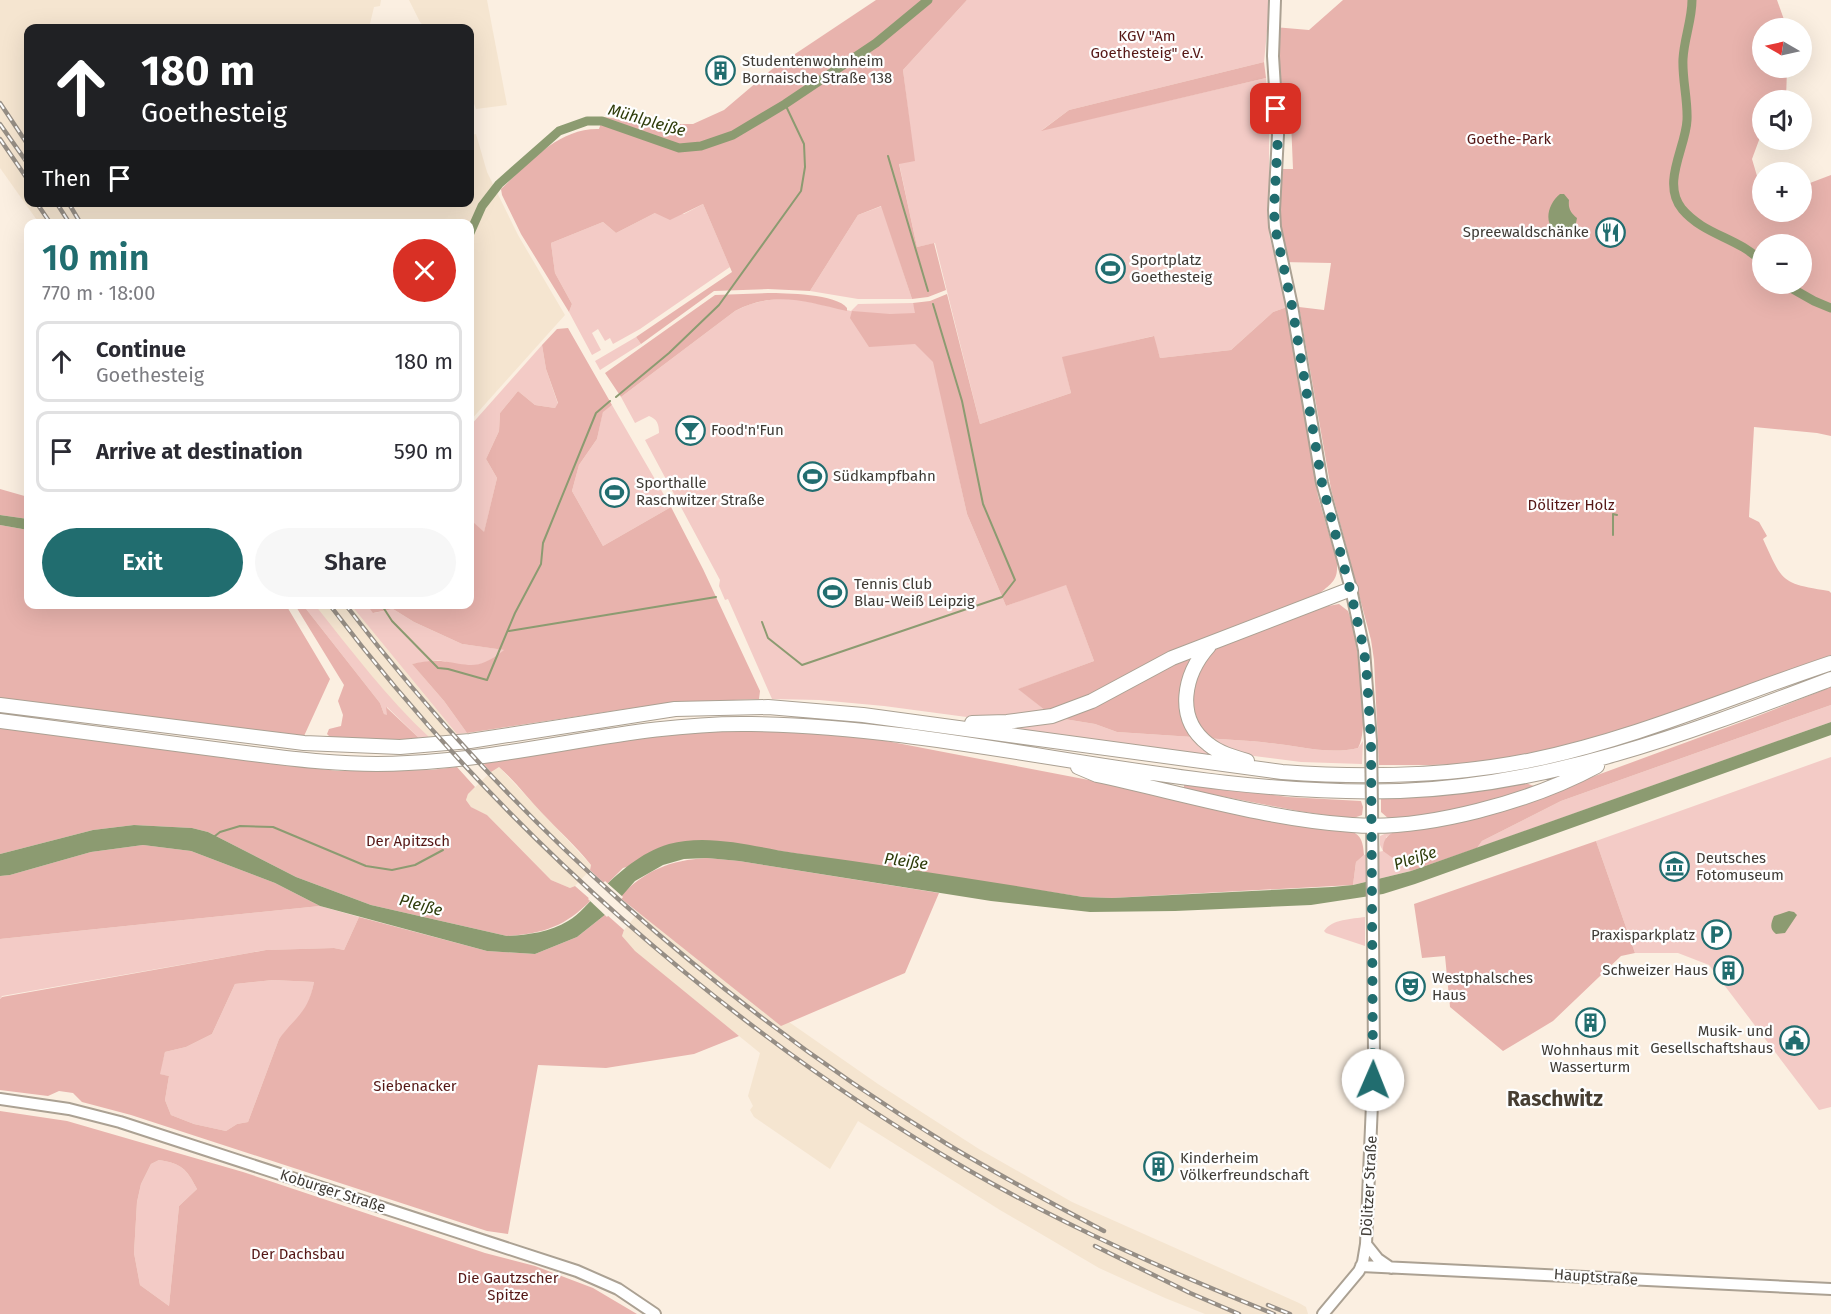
<!DOCTYPE html>
<html lang="en">
<head>
<meta charset="utf-8">
<style>
  :root { --surface:#fff; --page:#f7f7f7; --text:#2b2b33; --muted:#7c7c81; --line:#e1e1e2; --accent:#216d6f }
  body { margin:0; font-family:"Fira Sans",sans-serif; background:var(--page); color:var(--text); height:100vh; display:flex; flex-direction:column; font-size:22px; white-space:nowrap }
  * { box-sizing:border-box; margin:0 }
  p { font-size:20px; color:var(--muted) }
  .icon { flex:none; width:33px; height:33px; fill:none; stroke:currentColor; stroke-width:2; stroke-linecap:round; stroke-linejoin:round }
  .map { position:relative; flex:1; overflow:hidden }
  .sheet { position:absolute; left:24px; top:219px; width:450px; height:390px; display:flex; flex-direction:column; background:var(--surface); border-radius:12px; box-shadow:0 6px 24px #0002 }
  .sheet>* { flex:none }
  .hud { position:absolute; left:24px; top:24px; width:450px; height:183px; border-radius:12px; box-shadow:0 6px 24px #0002; background:#202124; color:#fff; overflow:hidden }
  .needle { width:39px; rotate:279deg }
  .buttons { position:absolute; left:1752px; top:18px; display:grid; gap:12px }
  .buttons a { display:grid; place-items:center; width:60px; height:60px; border-radius:50%; background:var(--surface); box-shadow:0 6px 24px #0002; font-size:30px }
  .pin { position:absolute; display:grid; place-items:center; width:51px; height:51px; color:#fff; margin:-26px; border-radius:12px; box-shadow:0 3px 9px #0006 }
  .me { position:absolute; width:66px; margin:-33px; rotate:1deg; stroke-linejoin:round; filter:drop-shadow(0 0 4px #0008) }
  .turn { display:flex; align-items:center; gap:21px; height:126px; padding:0 18px; font-size:27px }
  .turn .icon { width:78px; height:78px; stroke-width:2.5 }
  .turn b { display:block; font-size:42px; line-height:51px }
  .then { display:flex; align-items:center; height:57px; padding:0 18px; background:#0003; gap:12px; font-size:22px }
  .round { display:grid; place-items:center; flex:none; width:63px; height:63px; border-radius:32px; background:var(--page) }
  .summary { display:flex; align-items:center; justify-content:space-between; height:102px; padding:0 18px }
  h1 { font-size:36px; font-weight:600; line-height:45px; color:var(--accent) }
  .primary-button { display:flex; gap:12px; margin-top:auto; padding:12px 18px }
  .primary-button a { flex:1; height:69px; border-radius:36px; background:var(--accent); color:#fff; font-size:24px; font-weight:600; line-height:69px; text-align:center }
  .primary-button a+a { background:var(--page); color:var(--text) }
  ul { padding:0; list-style:none }
  li { display:flex; align-items:center; gap:18px; height:81px; margin:0 12px 9px; padding:0 6px; border:3px solid var(--line); border-radius:12px }
  li div { flex:1 }
  li b { display:block; font-size:22px }
  li em { font-style:normal }
  .map>svg:first-child { display:block }
</style>
</head>
<body>
<div class="map">
<svg width="1831" height="1314" viewBox="0 0 1831 1314">
  <rect width="100%" height="100%" fill="#fbefe1"/>
  <path fill="#f5e5d0" d="M0 0H381L380 6 374 7 369 28H28V202H470V127L471 135 476 134 487 172 518 235 565 315 470 421V224L39 223 0 168Z
    M409 0H487L507 105 476 109 470 93V28H426L420 22Z
    M303 605H367L467 733 420 739Z
    M499 767 591 865 590 870 575 886 570 888 551 880 487 815 471 807 466 800 468 794 495 768Z
    M643 912 789 1022 878 1084 979 1149 1072 1202 1299 1303 1306 1307 1308 1314H1205L1165 1298 1099 1268 1000 1210 858 1121 830 1169 754 1117 750 1110 753 1106 748 1096 760 1053 634 951 622 936 624 930 638 913Z"/>
  <path fill="#f3cbc6" d="M967 0H1270L1264 62 1069 110 1042 130 1266 78 1269 133V234L1287 307 1273 312 1231 350 1160 358 1153 336 1063 358 1071 393 980 424 935 243 917 247 899 163 914 160 903 70Z
    M703 204 730 267 640 329 613 344 610 338 605 341 598 329 592 333 601 350 592 355 569 312 572 304 555 273 551 243 603 222 616 233 655 213 684 214Z
    M882 206 912 299H858L810 291 858 215Z
    M791 298 851 311 858 304 913 303 934 362 967 514 1006 606 1066 584 1094 661 1019 689 1046 711 1003 717 974 718 884 706 819 700 772 699 728 599 725 600 719 586 720 580 645 440 659 433C659 424 657 419 649 416L635 423 621 397 735 311C754 301 770 299 791 298Z
    M636 337 641 344 600 370 595 361Z
    M542 345 546 369 558 404 555 408 535 405 518 391 500 413 499 431 486 459 497 478 484 533 470 519V426Z
    M612 405 671 507 603 546 572 491 579 465 597 439 603 411Z
    M303 605H315C351 650 387 698 430 738L420 739 387 707V716L384 714 380 703Z
    M351 605H367L374 613 393 609 414 622 462 644 505 650 485 663 468 667 438 660 412 664 444 701 467 733 457 734Z
    M1831 705V722L1477 848 1482 841 1561 801Z
    M1058 718 1095 724 1117 732 1193 737 1213 755 1212 757 1012 730 1013 725Z
    M1208 738C1228 740 1249 740 1269 743 1298 746 1330 755 1358 748L1363 741 1362 764 1301 762 1238 754Z
    M1831 757V1107L1819 1110 1709 965 1678 953H1635L1596 841Z
    M1391 831H1397L1386 837 1390 855 1411 871 1353 885 1356 862 1364 855 1383 851 1380 845V836Z
    M320 906 359 917 344 950 334 948 266 950 2 996 0 999V939Z
    M1365 917V946L1326 933 1324 931C1332 919 1352 919 1365 917Z
    M273 980 314 982C312 993 308 1009 299 1018 292 1025 285 1031 279 1039L248 1122 237 1124 226 1131 194 1124 171 1115 165 1100 169 1076 159 1074 165 1052 186 1047 212 1034 235 984Z
    M159 1160C182 1164 186 1168 197 1189L179 1206 169 1306 140 1285 134 1253 137 1202 141 1184 151 1164Z"/>
  <path fill="#e8b3ad" fill-rule="evenodd" d="M876 0H967L903 70 915 161 899 164 917 247 934 243 946 290 928 297 912 299 881 206 858 215 810 291 768 289 714 291 641 344 636 337 732 272 703 204 670 220 655 213 616 233 603 222 551 243 555 273 572 304 569 312 521 234 502 195 501 189C529 163 558 128 599 129L603 117 662 124H693L724 110 771 70Z
    M1343 0H1777L1787 28H1762V68H1787L1786 100H1762V132L1752 159 1762 193V212H1802V186L1831 175V436L1817 433 1754 427 1749 517 1759 522 1767 536 1763 539C1783 583 1781 583 1829 591L1831 593V655C1716 696 1600 745 1479 762 1446 766 1412 765 1379 765L1374 660 1371 640 1331 489 1299 307 1324 310 1331 263 1282 262 1277 169H1293L1291 121 1276 109 1274 27 1309 30ZM1762 244H1802V284H1762Z
    M1264 62 1266 78 1041 131 1069 110Z
    M768 293C785 293 837 294 847 308V311C805 302 776 290 735 311L621 397 605 373 715 295Z
    M947 294 980 424 1071 393 1062 357 1154 336 1160 358 1231 350 1273 312 1287 307 1318 496 1337 562C1338 580 1333 582 1320 593L1186 645 1084 697 1046 711 1018 689 1094 661 1066 585 1006 606 967 514 933 362 915 344 869 347 850 318 852 311 890 314 915 313 913 303 930 301Z
    M568 328 612 405 603 412 597 439 579 465 572 491 603 546 671 507 703 569 760 691 759 699 682 702 646 706 467 733 444 701 412 664C421 662 432 660 441 661 472 665 477 671 504 650L462 644 414 622 393 609 373 613 367 605 470 604V519L484 532 497 478 486 459 499 431 500 413 518 391 535 405 555 408 558 403 546 369 542 345 557 329Z
    M0 489 28 497V519L0 515Z
    M0 525 28 530V604L286 605 330 679 304 736 0 698Z
    M1339 604 1348 611C1357 634 1371 728 1358 748 1330 755 1298 746 1269 743 1249 740 1228 740 1208 738L1194 717 1193 689 1197 675 1212 648 1323 607Z
    M295 605H303L380 703 384 714 387 715 386 707 420 739 395 741 331 738 327 734 329 729 341 726 343 715 338 701 344 685Z
    M1192 656C1176 691 1180 702 1193 737L1117 732 1095 724 1058 718Z
    M1831 687V705L1561 801 1482 841 1477 848 1411 871 1383 851C1383 840 1386 835 1397 831L1573 784 1755 717Z
    M0 728 338 771 430 770 457 767 475 787 468 794 466 800 471 807 487 815 551 880 570 888 575 886 591 900C566 926 543 934 507 936L371 905 296 877 208 832 192 828 134 825 93 830 0 854Z
    M758 729 871 738 1348 830C1361 834 1363 841 1364 855L1356 862 1353 885 1112 898 1083 897 714 841 623 868 606 885 590 870 591 865C576 846 558 830 542 813 527 797 515 781 499 767L491 772 482 762 660 733Z
    M1184 783 1288 797 1361 801 1363 807 1362 815 1351 819 1298 811 1184 789Z
    M1526 783 1536 787 1499 799 1449 812 1389 819 1381 812V798C1429 797 1478 792 1526 783Z
    M1596 841 1635 953 1621 956 1553 1021 1503 1051 1450 1007 1445 956 1422 958 1414 904Z
    M143 845 191 851 275 883 320 906 0 939V876L10 875 91 852Z
    M707 858 739 861 939 893 905 973 781 1026 619 897C646 870 670 860 707 858Z
    M606 914 624 930 622 936 635 951 739 1036 694 1054 606 1068 538 1065 508 1234 487 1231 131 1115 82 1102 73 1093 59 1091 48 1096 0 1090V999L2 997 266 950 334 948 344 950 359 917 487 951 535 954 577 937ZM273 980 314 982C308 1013 296 1016 279 1039L248 1122 237 1124 226 1131 194 1124 171 1115 165 1100 169 1076 160 1074 165 1052 186 1047 212 1034 235 984Z
    M0 1111 67 1121 243 1172 485 1253 535 1266 593 1288 637 1314H0ZM159 1160C182 1164 186 1168 197 1189L179 1206 169 1306 140 1285 134 1253 137 1202 141 1184 151 1164Z"/>
  <path fill="#8c9b71" d="M1560 194H1564L1569 200C1568 209 1571 213 1577 218L1574 233 1567 236 1553 230C1544 219 1549 203 1560 194Z
    M0 515 28 519V530L0 525Z
    M1831 722V735L1415 884 1383 894 1311 905 1175 911 1090 912 991 901 739 861 707 858 684 859 663 865 635 881 606 914 577 937 535 954 487 951 320 906 275 883 191 851 143 845 91 852 10 875 0 876V854L93 830 134 825 192 828 208 832 296 877 371 905 507 936C528 935 550 932 568 921 580 914 589 902 598 893 619 872 640 853 669 844 709 833 755 847 795 853 891 866 987 881 1083 897L1112 898 1332 887 1353 885 1411 871Z
    M1789 911 1794 912 1797 915 1785 933 1776 934C1769 929 1771 923 1774 916Z"/>
  <path fill="#fbefe1" d="M605 881 623 897 607 917 588 899Z"/>
  <g fill="none" stroke-linecap="round" stroke-linejoin="round">
    <path stroke="#8c9b71" stroke-width="2" d="M888 156 928 291
      M616 397 669 353 719 305 801 191 805 167 804 144 785 104
      M1613 535V514L1617 515
      M381 604 392 621 438 668 448 669 487 680 515 613 541 564 543 543 596 413 610 401
      M762 622 768 638 802 665 1002 597 1015 580 983 504 962 401 933 304
      M509 631 716 597
      M215 836 220 832 240 826 273 827 366 866 392 870 415 865 443 850"/>
    <path stroke="#8c9b71" stroke-width="9" d="M1692 0C1692 20 1684 39 1683 59 1682 79 1688 100 1687 120 1686 147 1661 183 1682 209 1705 236 1738 237 1762 262
      M470 233 482 206 499 184 559 131 587 121H602L679 148 701 146 733 135 785 104 876 43 928 0
      M1784 284 1814 301 1831 308"/>
    <defs>
      <path id="secondary" d="M1275 0 1273 56 1278 135 1274 210 1275 227 1292 306 1322 483 1351 589 1364 650 1371 741
        M0 1099 69 1109 120 1122 577 1271 618 1289 655 1314
        M1366 1244 1378 1259 1391 1268
        M1361 1266 1831 1289
        M1323 1314 1359 1271 1363 1262 1366 1244 1374 1057 1372 807"/>
      <path id="highway" d="M1209 646C1184 674 1174 718 1208 744 1219 753 1233 757 1247 761
        M0 705 304 743 400 747 470 741 675 709 768 707 863 715 1282 772C1365 778 1449 777 1532 760 1634 739 1732 696 1831 663
        M0 721C74 730 148 740 222 750 284 758 346 767 408 763 523 758 635 722 751 724 968 727 1181 798 1400 791 1551 786 1691 732 1831 679
        M972 723 1007 722 1052 716 1092 701 1172 658 1351 589
        M1078 767 1097 775C1181 793 1266 819 1352 825 1426 831 1532 801 1597 766"/>
    </defs>
    <use href="#secondary" stroke="#aba193" stroke-width="14"/>
    <use href="#highway" stroke="#aba193" stroke-width="16"/>
    <use href="#secondary" stroke="#fff" stroke-width="10"/>
    <use href="#highway" stroke="#fff" stroke-width="14"/>
    <defs>
      <path id="rail" d="M0 103 28 145
        M0 124 28 164
        M0 139 28 180
        M36 202 51 224
        M56 202 70 224
        M68 202 81 224
        M329 604C499 829 726 1029 970 1171 1067 1227 1170 1272 1274 1314
        M345 604C508 818 718 1004 947 1144 998 1175 1051 1203 1104 1231
        M1095 1246 1190 1293 1239 1314
        M1268 1305 1290 1314"/>
    </defs>
    <use href="#rail" stroke="#968e85" stroke-width="4.5"/>
    <use href="#rail" stroke="#fefefe" stroke-width="2" stroke-dasharray="7" stroke-linecap="butt"/>
    <defs>
      <path id="secondary-bridge" d="M1371 741 1372 807"/>
    </defs>
    <use href="#secondary-bridge" stroke="#aba193" stroke-width="14" stroke-linecap="butt"/>
    <use href="#secondary-bridge" stroke="#fff" stroke-width="10"/>
  </g>
  <g fill="none" stroke-linecap="round" stroke-linejoin="round">
    <path stroke="#216d6f" stroke-width="10" stroke-dasharray="0 18" d="M1276 109 1278 135 1274 210 1275 227 1292 306 1322 483 1350 589 1364 650 1367 677 1371 741 1373 1080"/>
  </g>
  <defs>
    <symbol id="building-ring" viewBox="-11 -11 22 22"><circle r="9.5" fill="#fefefe" stroke="#216d6f" stroke-width="1.5"/><path d="M-4-6H4V6H1V3H-1V6H-4ZM-2.5-4.3h1.7v1.8h-1.7ZM.8-4.3h1.7v1.8H.8ZM-2.5-1h1.7V.8h-1.7ZM.8-1h1.7V.8H.8Z" fill="#216d6f"/></symbol>
    <symbol id="restaurant-ring" viewBox="-11 -11 22 22"><circle r="9.5" fill="#fefefe" stroke="#216d6f" stroke-width="1.5"/><path d="M-5-6h1v4h1v-4h1v4h1v-4h1v5L-1.5 .5V6h-2V.5L-5-1ZM5-6V6H3V1.5H1.5Q1.5-4 5-6Z" fill="#216d6f"/></symbol>
    <symbol id="stadium-ring" viewBox="-11 -11 22 22"><circle r="9.5" fill="#fefefe" stroke="#216d6f" stroke-width="1.5"/><path d="M0-5a6.5 5 0 1 0 0 10a6.5 5 0 1 0 0-10ZM-3.5-1.8h7v3.6h-7Z" fill="#216d6f"/></symbol>
    <symbol id="bar-ring" viewBox="-11 -11 22 22"><circle r="9.5" fill="#fefefe" stroke="#216d6f" stroke-width="1.5"/><path d="M-6-5H6L.8 .8V4.5H3.5V6h-7V4.5H-.8V.8Z" fill="#216d6f"/></symbol>
    <symbol id="museum-ring" viewBox="-11 -11 22 22"><circle r="9.5" fill="#fefefe" stroke="#216d6f" stroke-width="1.5"/><path d="M0-6L6-3V-2H-6V-3ZM-5-1h2V3h-2ZM-1-1h2V3h-2ZM3-1h2V3H3ZM-6 4H6V6H-6Z" fill="#216d6f"/></symbol>
    <symbol id="parking-ring" viewBox="-11 -11 22 22"><circle r="9.5" fill="#fefefe" stroke="#216d6f" stroke-width="1.5"/><path d="M-3.5-5.5H1a3.5 3.5 0 0 1 0 7H-1V5.5H-3.5ZM-1-3.4V-.6H.8a1.4 1.4 0 0 0 0-2.8Z" fill="#216d6f"/></symbol>
    <symbol id="theatre-ring" viewBox="-11 -11 22 22"><circle r="9.5" fill="#fefefe" stroke="#216d6f" stroke-width="1.5"/><path d="M-5-5.5Q0-4 5-5.5V0Q5 5 0 6Q-5 5-5 0ZM-3.3-2.5H-1v1.5H-3.3ZM1-2.5H3.3v1.5H1ZM-2.8 1Q0 5.5 2.8 1Z" fill="#216d6f"/></symbol>
    <symbol id="civic-ring" viewBox="-11 -11 22 22"><circle r="9.5" fill="#fefefe" stroke="#216d6f" stroke-width="1.5"/><path d="M-.6-6.5H3V-4.5H.6V-3L4-1V1h2V6H-6V1h2V-1L-.6-3ZM-1.2 2.5V6h2.4V2.5Z" fill="#216d6f"/></symbol>
  </defs>
  <g fill-rule="evenodd">
    <use href="#building-ring" x="704" y="54" width="33" height="33"/>
    <use href="#restaurant-ring" x="1594" y="216" width="33" height="33"/>
    <use href="#stadium-ring" x="1094" y="252" width="33" height="33"/>
    <use href="#bar-ring" x="674" y="414" width="33" height="33"/>
    <use href="#stadium-ring" x="796" y="460" width="33" height="33"/>
    <use href="#stadium-ring" x="598" y="476" width="33" height="33"/>
    <use href="#stadium-ring" x="816" y="576" width="33" height="33"/>
    <use href="#museum-ring" x="1658" y="850" width="33" height="33"/>
    <use href="#parking-ring" x="1700" y="918" width="33" height="33"/>
    <use href="#building-ring" x="1712" y="954" width="33" height="33"/>
    <use href="#theatre-ring" x="1394" y="970" width="33" height="33"/>
    <use href="#building-ring" x="1574" y="1006" width="33" height="33"/>
    <use href="#civic-ring" x="1778" y="1024" width="33" height="33"/>
    <use href="#building-ring" x="1142" y="1150" width="33" height="33"/>
  </g>
  <g text-anchor="middle" dominant-baseline="central" stroke-width="4.5" stroke-linejoin="round" paint-order="stroke">
    <g font-size="15" fill="#551715" stroke="#fefefe">
      <text x="1147" y="36">KGV "Am<tspan x="1147" dy="17">Goethesteig" e.V.</tspan></text>
      <text x="1509" y="139">Goethe-Park</text>
      <text x="1571" y="505">Dölitzer Holz</text>
      <text x="408" y="841">Der Apitzsch</text>
      <text x="415" y="1086">Siebenacker</text>
      <text x="298" y="1254">Der Dachsbau</text>
      <text x="508" y="1278">Die Gautzscher<tspan x="508" dy="17">Spitze</tspan></text>
    </g>
    <g font-size="15" fill="#3f3b35" stroke="#fefefe" text-anchor="start">
      <text x="742" y="61">Studentenwohnheim<tspan x="742" dy="17">Bornaische Straße 138</tspan></text>
      <text x="1589" y="232" text-anchor="end">Spreewaldschänke</text>
      <text x="1131" y="260">Sportplatz<tspan x="1131" dy="17">Goethesteig</tspan></text>
      <text x="711" y="430">Food'n'Fun</text>
      <text x="833" y="476">Südkampfbahn</text>
      <text x="636" y="483">Sporthalle<tspan x="636" dy="17">Raschwitzer Straße</tspan></text>
      <text x="854" y="584">Tennis Club<tspan x="854" dy="17">Blau-Weiß Leipzig</tspan></text>
      <text x="1696" y="858">Deutsches<tspan x="1696" dy="17">Fotomuseum</tspan></text>
      <text x="1695" y="935" text-anchor="end">Praxisparkplatz</text>
      <text x="1708" y="970" text-anchor="end">Schweizer Haus</text>
      <text x="1432" y="978">Westphalsches<tspan x="1432" dy="17">Haus</tspan></text>
      <text x="1773" y="1031" text-anchor="end">Musik- und<tspan x="1773" dy="17">Gesellschaftshaus</tspan></text>
      <text x="1590" y="1050" text-anchor="middle">Wohnhaus mit<tspan x="1590" dy="17">Wasserturm</tspan></text>
      <text x="1180" y="1158">Kinderheim<tspan x="1180" dy="17">Völkerfreundschaft</tspan></text>
    </g>
    <g font-size="15" fill="#3f3b35" stroke="#fefefe">
      <text transform="translate(1369 1186) rotate(-87)">Dölitzer Straße</text>
      <text transform="translate(333 1191) rotate(18)">Koburger Straße</text>
      <text transform="translate(1596 1277) rotate(4)">Hauptstraße</text>
    </g>
    <g font-size="16" font-style="italic" fill="#2d3b09" stroke="#fefefe">
      <text transform="translate(647 120) rotate(16)">Mühlpleiße</text>
      <text transform="translate(1415 858) rotate(-18)">Pleiße</text>
      <text transform="translate(906 861) rotate(8)">Pleiße</text>
      <text transform="translate(421 905) rotate(15)">Pleiße</text>
    </g>
    <g font-size="21" font-weight="bold" fill="#473e32" stroke="#fefefe">
      <text x="1555" y="1099">Raschwitz</text>
    </g>
  </g>
</svg>
<div class="buttons">
<a><svg class="needle" viewBox="-14 -14 28 28"><path d="M0-13l5 13h-10z" fill="#e53935"/><path d="M0 13l5-13h-10z" fill="#7c7c81"/></svg></a>
<a><svg class="icon" aria-label="sound" viewBox="0 0 24 24"><path d="M4 9h4l5-4v14l-5-4H4zM17 9q2 3 0 6"/></svg></a>
<a>+</a>
<a>−</a>
</div>
<div class="pin" style="left:1276px;top:109px;background:#d93025"><svg class="icon" aria-label="arrive" viewBox="0 0 24 24"><path d="M6 21V4h12l-3 4 3 4H6"/></svg></div>
<svg class="me" style="left:1373px;top:1080px" viewBox="-20 -20 40 40"><circle r="19" fill="#fff"/><path d="M0-13L10 11 0 6-10 11z" fill="#216d6f"/></svg>
<div class="hud">
<div class="turn"><svg class="icon" aria-label="ahead" viewBox="0 0 24 24"><path d="M12 20V5M6 11l6-6 6 6"/></svg><div><b>180 m</b>Goethesteig</div></div>
<div class="then">Then<svg class="icon" aria-label="arrive" viewBox="0 0 24 24"><path d="M6 21V4h12l-3 4 3 4H6"/></svg></div>
</div>
<section class="sheet">
<div class="summary"><div><h1>10 min</h1><p>770 m · 18:00</p></div><a class="round" style="background:#d93025;color:#fff"><svg class="icon" aria-label="close" viewBox="0 0 24 24"><path d="M6 6l12 12M18 6L6 18"/></svg></a></div>
<ul>
<li><svg class="icon" aria-label="ahead" viewBox="0 0 24 24"><path d="M12 20V5M6 11l6-6 6 6"/></svg><div><b>Continue</b><p>Goethesteig</p></div><em>180 m</em></li>
<li><svg class="icon" aria-label="arrive" viewBox="0 0 24 24"><path d="M6 21V4h12l-3 4 3 4H6"/></svg><div><b>Arrive at destination</b></div><em>590 m</em></li>
</ul>
<div class="primary-button"><a>Exit</a><a>Share</a></div>
</section>
</div>
</body>
</html>
